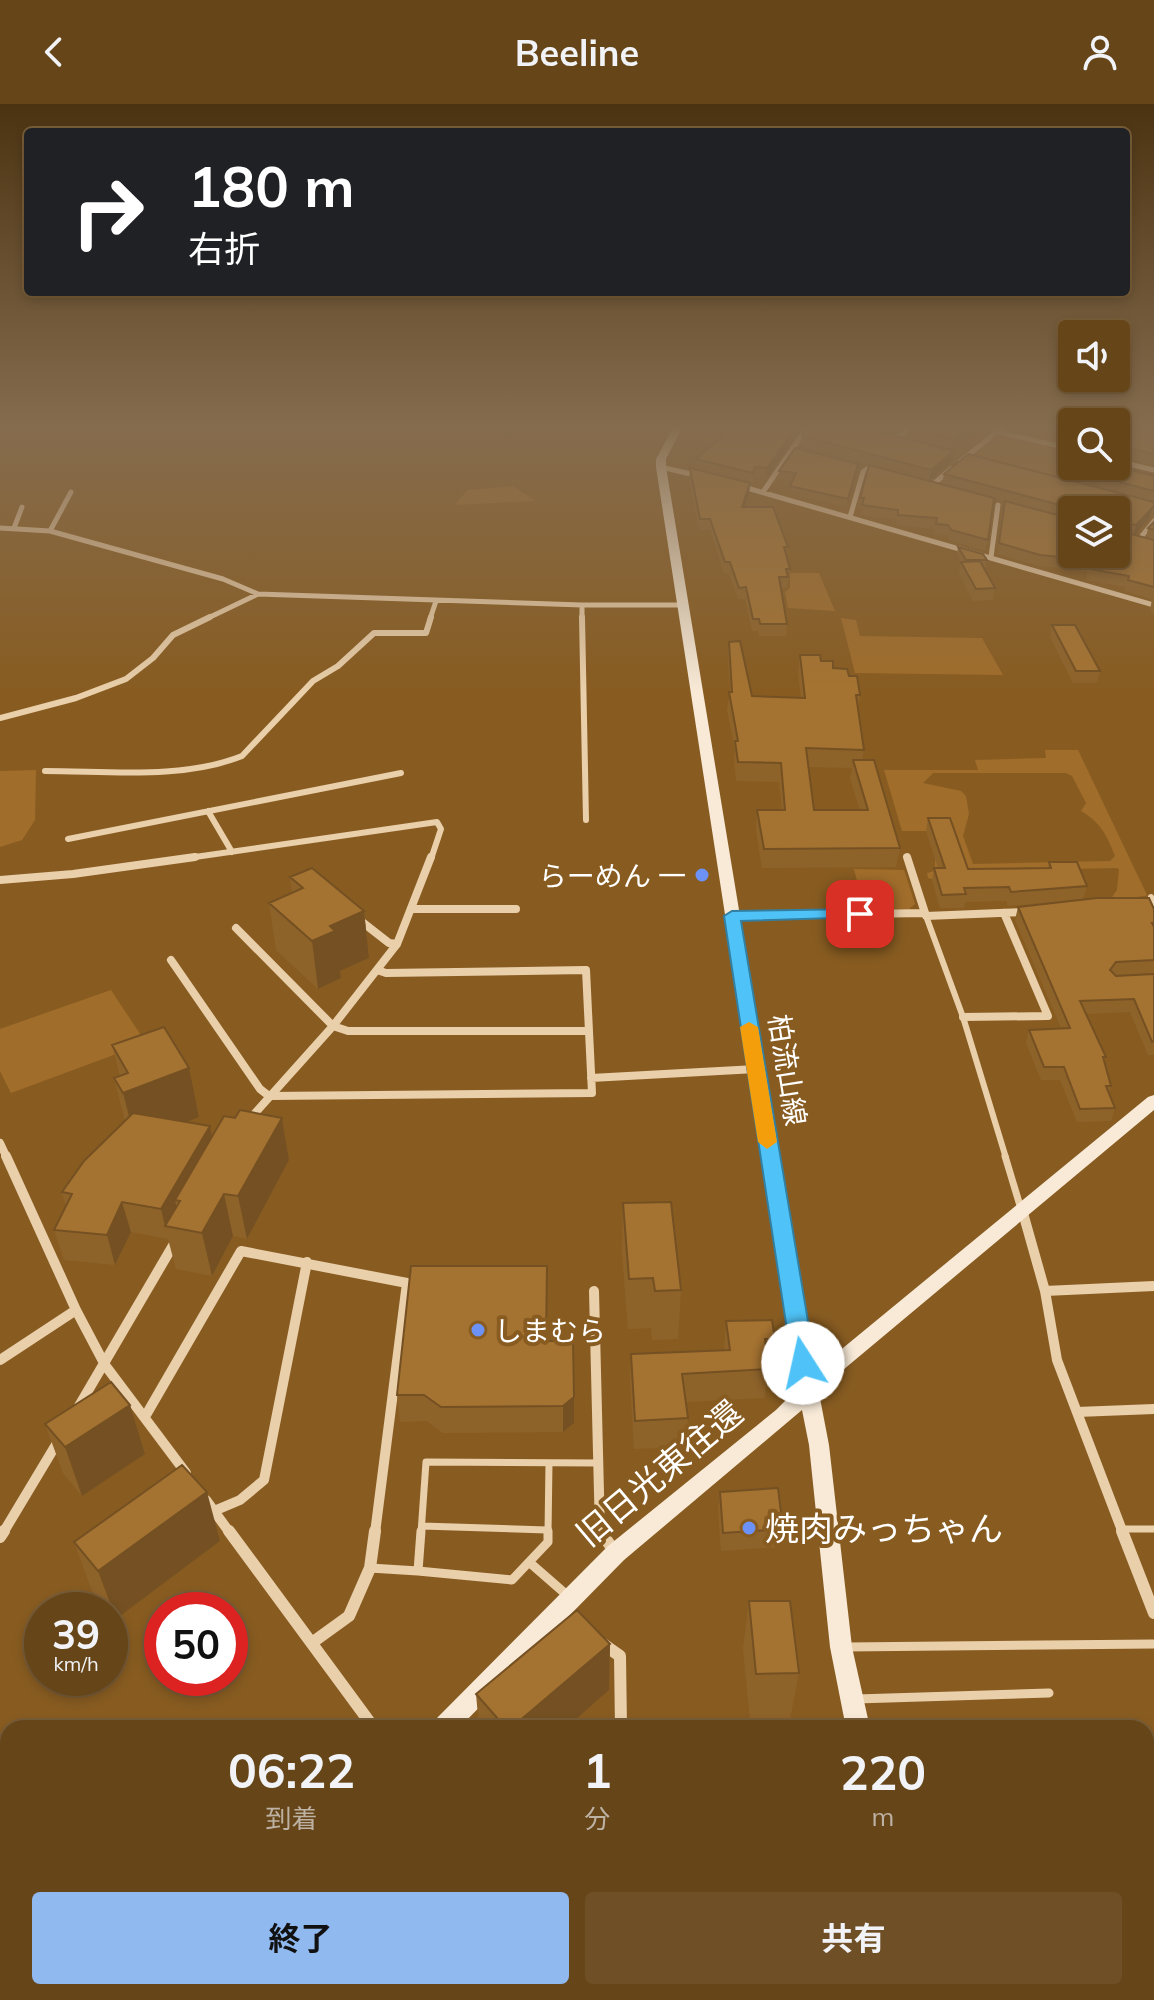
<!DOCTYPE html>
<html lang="ja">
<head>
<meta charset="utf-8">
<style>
  :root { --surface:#664519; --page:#6e4f26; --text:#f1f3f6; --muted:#bcb1a2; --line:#795d38; --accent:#90b9f0 }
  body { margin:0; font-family:Mulish,"Noto Sans JP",sans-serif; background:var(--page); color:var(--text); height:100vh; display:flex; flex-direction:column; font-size:30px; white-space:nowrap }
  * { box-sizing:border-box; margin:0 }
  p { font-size:26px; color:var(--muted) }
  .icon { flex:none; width:44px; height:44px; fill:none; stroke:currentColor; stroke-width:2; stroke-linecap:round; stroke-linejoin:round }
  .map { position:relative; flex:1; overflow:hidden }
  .details { position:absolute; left:0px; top:1616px; width:1154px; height:280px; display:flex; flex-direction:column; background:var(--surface); border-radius:24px 24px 0 0; box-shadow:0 4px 12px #0003,0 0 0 2px var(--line) }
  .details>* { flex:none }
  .top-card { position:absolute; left:24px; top:24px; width:1106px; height:168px; border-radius:8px; box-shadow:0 4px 12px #0003,0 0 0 2px var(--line); background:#202124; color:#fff; overflow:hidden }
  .tools { position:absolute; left:1058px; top:216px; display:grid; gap:16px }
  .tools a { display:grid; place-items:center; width:72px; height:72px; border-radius:8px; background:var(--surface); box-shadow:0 4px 12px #0003,0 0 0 2px var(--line); font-size:40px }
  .speed { position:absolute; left:24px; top:1488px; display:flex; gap:16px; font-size:40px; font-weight:700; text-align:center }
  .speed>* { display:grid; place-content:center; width:104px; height:104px; border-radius:50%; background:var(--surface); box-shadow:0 4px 12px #0003,0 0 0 2px var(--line); line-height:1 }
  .speed small { font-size:20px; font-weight:400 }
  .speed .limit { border:12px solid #d22; background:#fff; color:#111 }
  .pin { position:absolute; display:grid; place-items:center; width:68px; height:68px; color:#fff; margin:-34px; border-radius:16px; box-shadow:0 4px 12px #0006 }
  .me { position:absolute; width:88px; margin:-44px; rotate:350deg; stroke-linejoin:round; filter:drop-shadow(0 0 6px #0008) }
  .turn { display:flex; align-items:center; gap:28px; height:168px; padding:0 32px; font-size:36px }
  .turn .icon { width:104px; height:104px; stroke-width:2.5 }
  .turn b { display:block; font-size:56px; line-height:68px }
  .eta { display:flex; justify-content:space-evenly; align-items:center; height:136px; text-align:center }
  .eta b { font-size:48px; font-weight:700; line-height:56px }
  .action { display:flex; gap:16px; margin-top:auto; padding:16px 32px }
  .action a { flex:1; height:92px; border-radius:8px; background:var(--accent); color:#111; font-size:32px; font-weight:700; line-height:92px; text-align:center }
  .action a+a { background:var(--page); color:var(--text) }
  header { display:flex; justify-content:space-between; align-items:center; height:104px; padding:0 32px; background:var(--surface); font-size:36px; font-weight:700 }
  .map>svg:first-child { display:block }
</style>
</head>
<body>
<header><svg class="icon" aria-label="back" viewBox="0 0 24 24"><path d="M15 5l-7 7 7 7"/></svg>Beeline<svg class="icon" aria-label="person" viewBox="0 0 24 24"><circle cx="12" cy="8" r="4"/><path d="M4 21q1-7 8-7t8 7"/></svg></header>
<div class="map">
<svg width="1154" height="1896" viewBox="0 0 1154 1896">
  <rect width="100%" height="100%" fill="#885c21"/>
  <path fill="#a06d2b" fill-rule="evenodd" d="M999 332 1072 348V362H1093L1069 378 973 352Z
    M513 382 535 397 455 401 467 386Z
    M790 469H819L835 507 788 504 785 488 790 484Z
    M841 514 856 516 860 532 982 534 1003 571 855 569Z
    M1045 646H1078L1147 791 1145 792 1110 796 1117 786 1119 765 1116 764 1019 766 937 776 928 774 927 769 935 767V756L948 727H902L884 666H978L975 656 1046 654ZM933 669H1066L1072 672 1086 699 1081 707C1100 718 1107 731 1115 752L1110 757 973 760 963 732 969 710 966 692 961 687 923 679Z
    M36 666 35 716 22 736 0 743V667Z
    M854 765 904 766 915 800 909 805H864Z
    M111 886 146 939 11 989 0 967V925Z"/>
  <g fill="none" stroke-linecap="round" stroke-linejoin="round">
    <path stroke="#eacfab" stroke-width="6" d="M1151 793 1154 800
      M926 812 963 913 1006 1054"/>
    <path stroke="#eacfab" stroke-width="7" d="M1005 1052 1021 1105
      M422 1422 547 1426
      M1122 1425H1154
      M421 1429 426 1358 598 1359
      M548 1429 549 1359"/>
    <path stroke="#eacfab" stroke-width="9" d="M421 1427 418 1467 512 1476 529 1458 568 1492
      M529 1458 548 1438V1427
      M370 1464 418 1467
      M846 1543 1154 1540
      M856 1595 1049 1589
      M197 1888 204 1896
      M371 1888 378 1896
      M278 1896 286 1888
      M491 1896 498 1888"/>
    <path stroke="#eacfab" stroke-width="5" d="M997 328 1072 345
      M898 337 894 336 912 322
      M961 357 1004 322
      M1116 357 1154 366
      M661 363 699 372
      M740 382 1154 501
      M1070 382 1100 362
      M930 383 951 365
      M763 388 808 322
      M850 413 863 368 867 365
      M0 424 50 427 223 475 258 490 582 501H683
      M14 424 22 403
      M50 427 71 388
      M1137 438 1154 417
      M991 453 998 401
      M582 501V515
      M206 515 258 490
      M430 515 436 497"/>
    <path stroke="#eacfab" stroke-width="6" d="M582 513 586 716
      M0 614 76 594 126 575 153 554 173 531 210 513
      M45 667C108 667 182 676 242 652L313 577 338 562 374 529H426L431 513
      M208 707 232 748
      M68 735 401 669
      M181 755 437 718 441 725 431 755"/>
    <path stroke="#eacfab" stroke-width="8" d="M907 753 926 812 1026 808
      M0 776 73 770 195 753
      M413 805H516
      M733 812 924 809
      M357 814 389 839 397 840
      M236 824 333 922 348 927H587
      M171 856 260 985 269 992 592 989 586 866 386 869 377 866
      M963 913 1048 912 1004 809
      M591 974 756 965
      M248 1017 333 922 397 840 431 753
      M0 1039 7 1054"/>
    <path stroke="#eacfab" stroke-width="10" d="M6 1052 76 1206 105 1261 186 1369
      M1023 1109 1045 1187 1057 1256 1123 1429
      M594 1187 600 1429
      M1045 1187 1154 1182
      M0 1256 76 1206
      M79 1302 175 1138
      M1077 1308 1154 1305
      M146 1311 241 1147 407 1179 375 1429
      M206 1396 230 1429
      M214 1407 240 1396 264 1376 307 1158
      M3 1429 60 1334"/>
    <path stroke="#eacfab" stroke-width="12" d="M229 1427 374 1624
      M600 1427 615 1448
      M1122 1427 1154 1509
      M0 1433 4 1427
      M313 1538 349 1512 370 1464 375 1427
      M603 1540 620 1552 621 1624
      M557 1888 563 1896"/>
    <path fill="#f8ead7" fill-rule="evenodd" d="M674 322H683L666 355V363L815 1267 1148 993 1154 991V1006L837 1271 819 1289 829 1341 852 1543 870 1624H846L830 1543 809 1341 802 1306 624 1456 459 1624H431L435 1616 608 1442 776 1306 798 1284 656 363V355Z
      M169 1888H199L196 1896H166Z
      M897 1888H923L924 1896H898Z"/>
  </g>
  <path fill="#8e632a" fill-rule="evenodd" d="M702 322H803L766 374 755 373 752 380 695 365 696 355 713 340 700 337V327Z
    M861 322H905L893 330Z
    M980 322 951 345 906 334 908 323Z
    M1009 322H1072V341L1009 325Z
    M1116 322H1154V361L1116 352Z
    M802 332 953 357 929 377 801 342Z
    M858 360 857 368 847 403 789 390 790 382 792 377 778 375 779 367Z
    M690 364 750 379 749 390 745 403 788 443 787 454 790 465 789 476H788L787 484H781L787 520 786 532H759L758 527H752L745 495H738L729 470H724L710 426H699L689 375Z
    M944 370 1098 383 1100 373 1154 372V414L1150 413 1135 431 1146 434 1148 424 1154 418V512L1150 506 1152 495 1125 487 1126 483 1087 476V467L1038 462 997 450 1005 397 942 380ZM1072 406H1116V450H1072Z
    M860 394H994L986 447 949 436 947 432 934 431 935 425 896 421 897 416 861 411 862 404H858Z
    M958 443 987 456 986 463H984L995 484 993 496 973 497 959 470 961 458 957 450Z
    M1052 521 1100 567 1097 579H1073L1050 533Z
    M729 538 752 592 801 594 798 569 800 551 821 557 849 572 860 591 858 607 864 646 862 656 900 744 896 763 762 764 756 726 757 706H782L779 678 736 677 734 655 735 646 727 606 730 588 728 556ZM809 663 852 664 850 675 860 706H814Z
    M928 714 968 765 1048 764 1049 758 1087 782 1083 795 1008 802 1006 797 965 798 964 804H940L932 777 934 764H938L926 727Z
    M290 773 364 807 369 854 340 867 341 874 318 885 276 846 269 799 292 789Z
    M1018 803 1154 805V869L1115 871 1154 870V951H1148L1130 908 1086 910 1106 953 1104 959 1111 982 1109 989 1115 1004 1111 1017 1077 1018 1060 976H1041L1026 939 1029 926 1061 924 1015 816Z
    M112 941 189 964 199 1013 187 1018 212 1033 235 1014H282L289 1056 247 1135 233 1132 212 1172 176 1165 168 1135 131 1128 115 1161 64 1156 54 1126 66 1102 62 1088 125 1017 114 974 120 972Z
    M623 1099 681 1186 678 1235 652 1236 651 1224 628 1225 622 1149Z
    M547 1188 546 1237 574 1293V1319L563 1328 443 1329 427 1317 400 1318 397 1291Z
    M726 1217 775 1235 771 1263H768L765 1294 686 1298 688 1314 686 1343 634 1345 630 1278 631 1250 724 1247Z
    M130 1301 145 1350 82 1392 63 1369 45 1320Z
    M720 1388 783 1425 780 1443 721 1447 718 1405Z
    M220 1437 116 1515 110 1508V1506H108L92 1487 74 1438Z
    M749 1497 799 1569 790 1615 750 1616 743 1544Z
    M610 1540 609 1586 566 1624H479L476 1590Z
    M607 1888H743L744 1896H608Z
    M818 1888H876L877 1896H819Z"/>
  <path fill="#745022" d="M797 322H803L766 374 767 364Z
    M894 322H905L893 330Z
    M969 322H980L951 345 953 335Z
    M954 347 953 357 929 377 931 366Z
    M858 360 857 368 847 403 848 395Z
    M750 379 749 390 741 415 742 403Z
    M1153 402 1150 413 1134 432 1136 421Z
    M364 807 369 854 340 867 341 874 318 885 312 837 330 822Z
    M189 964 199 1013 136 1039 123 989Z
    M282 1014 289 1056 247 1135 238 1092Z
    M210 1022 216 1052 180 1097 175 1096 179 1116 165 1122 168 1135 161 1105Z
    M224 1090 233 1132 212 1172 202 1129Z
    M122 1098 131 1128 115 1161 107 1131Z
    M574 1293V1319L563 1328V1302Z
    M130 1301 145 1350 82 1392 65 1343Z
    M207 1388 220 1437 116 1515 98 1467Z
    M610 1540 609 1586 566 1624H511Z"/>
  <path fill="#a57331" stroke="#745022" stroke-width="2" d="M702 322H797L767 364 755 363 753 369 696 355 722 332 700 327Z
    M808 322H857L954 347 931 366 802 332Z
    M909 322H969L953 335 908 323Z
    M1040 322H1072V330Z
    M1116 322H1154V350L1116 341Z
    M795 344 858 360 848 395 790 382 796 369 779 367Z
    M968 350 1154 398V402L1136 421 1116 417V418V406H1078L944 370Z
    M869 361 994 394 988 436 951 426 948 421 936 420 937 414 898 411V406L862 401 864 394H860Z
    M1116 362 1154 372V387L1100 373Z
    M690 364 750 379 742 403H773L788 443H784L790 465H786L788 473H779L787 520H760L759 515H753L746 483 739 484 730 458H725L710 415H700Z
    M1005 397 1072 415V450H1116V426L1154 436V483L1128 476 1129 472 1090 465 1089 456 1040 451 999 439Z
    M1154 418V426L1148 424Z
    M958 443 983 450 987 456H966Z
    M980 457 995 484 976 485 961 458Z
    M1052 521H1075L1100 567H1076Z
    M740 537 752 592 805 594 800 551H820L821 557H833V564L847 565 849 572H857L860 591H856L864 646 806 644 814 706H868L853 656H874L900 744 764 745 757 706H785L781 659 738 658 735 637H738L729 588H732L729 538Z
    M928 714H950L968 765 1051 764 1049 758H1077L1087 782 1011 788 1009 783 964 784 966 790 942 791 934 764H945Z
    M312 764 364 807 330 822 335 827 312 837 269 799 303 784 290 773Z
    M1097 794H1149L1154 805V819H1152L1154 823V856L1116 858 1110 866 1116 872 1154 870V937L1152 938 1134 895 1080 897 1106 953H1103L1111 982H1106L1115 1004 1080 1005 1064 963H1044L1029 926 1070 924 1018 803Z
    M164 923 189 964 123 989 114 974 128 969 112 941Z
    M240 1006 282 1014 238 1092 224 1090 202 1129 165 1122 180 1097 175 1096 224 1012 235 1014Z
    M133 1009 210 1022 161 1105 122 1098 107 1131 54 1126 72 1090 62 1088 84 1057Z
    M671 1098 681 1186 655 1187 653 1174 629 1175 623 1099Z
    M411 1162H547L546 1237H573L574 1293 563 1302 441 1303 424 1291H397Z
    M772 1216 775 1235H765L769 1265 682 1270 688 1314 635 1317 631 1250 730 1246 726 1217Z
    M111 1278 130 1301 65 1343 45 1320Z
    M182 1361 207 1388 98 1467 74 1438Z
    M778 1384 783 1425 723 1429 720 1388Z
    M749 1497H790L799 1569 756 1570Z
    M577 1506 610 1540 511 1624H506L476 1590Z
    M609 1888H743L744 1896H662V1893L609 1896Z
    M824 1888H876L877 1896H825Z"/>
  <linearGradient id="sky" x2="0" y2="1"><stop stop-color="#4b3312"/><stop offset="0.55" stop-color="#856c4e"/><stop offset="1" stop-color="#856c4e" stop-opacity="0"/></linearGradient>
  <rect width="1154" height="588" fill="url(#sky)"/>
  <path fill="#4fc3f7" stroke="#337fa1" stroke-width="2" d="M860 805 868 810 866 813 741 817 815 1259 811 1265 803 1268 796 1265 792 1259 724 812 732 807Z"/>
  <path fill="#f59e0b" d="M749 918 758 923 777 1038 767 1045 758 1038 740 923Z"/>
  <g fill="#6d92f7" stroke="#885c21" stroke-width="3">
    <circle cx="702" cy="771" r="8"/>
    <circle cx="478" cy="1226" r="8"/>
    <circle cx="749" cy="1424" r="8"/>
  </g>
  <g text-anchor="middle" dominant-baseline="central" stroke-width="8" stroke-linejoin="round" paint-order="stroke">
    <g font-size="28" fill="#fff" stroke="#885c21" text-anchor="end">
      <text x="686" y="771">らーめん 一</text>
      <text x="494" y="1226" text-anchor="start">しまむら</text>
    </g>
    <g font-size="28" fill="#fff" stroke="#885c21">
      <text transform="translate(788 966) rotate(81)">柏流山線</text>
    </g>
    <g font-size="34" fill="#fff" stroke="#885c21">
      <text transform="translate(659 1369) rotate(-40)">旧日光東往還</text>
    </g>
    <g font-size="34" fill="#fff" stroke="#885c21" text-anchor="start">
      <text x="765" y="1424">焼肉みっちゃん</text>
    </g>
  </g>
</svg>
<div class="tools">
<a><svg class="icon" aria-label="sound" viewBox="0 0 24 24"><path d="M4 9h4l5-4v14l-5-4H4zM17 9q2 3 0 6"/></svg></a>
<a><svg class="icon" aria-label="search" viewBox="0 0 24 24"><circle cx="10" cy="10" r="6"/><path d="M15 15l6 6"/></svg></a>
<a><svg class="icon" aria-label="layers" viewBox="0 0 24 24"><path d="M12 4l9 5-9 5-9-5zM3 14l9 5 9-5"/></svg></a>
</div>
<div class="speed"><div>39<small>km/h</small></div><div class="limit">50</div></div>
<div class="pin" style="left:860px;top:810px;background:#d93025"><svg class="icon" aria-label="arrive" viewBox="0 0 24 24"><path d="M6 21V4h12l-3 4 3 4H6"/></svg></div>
<svg class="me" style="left:803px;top:1259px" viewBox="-20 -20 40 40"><circle r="19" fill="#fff"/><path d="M0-13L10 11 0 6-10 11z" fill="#4fc3f7"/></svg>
<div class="top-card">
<div class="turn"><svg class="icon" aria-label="right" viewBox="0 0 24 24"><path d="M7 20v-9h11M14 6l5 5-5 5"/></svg><div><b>180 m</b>右折</div></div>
</div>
<section class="details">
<div class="eta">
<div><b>06:22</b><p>到着</p></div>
<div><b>1</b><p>分</p></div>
<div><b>220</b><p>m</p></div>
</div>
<div class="action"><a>終了</a><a>共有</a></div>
</section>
</div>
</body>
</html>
